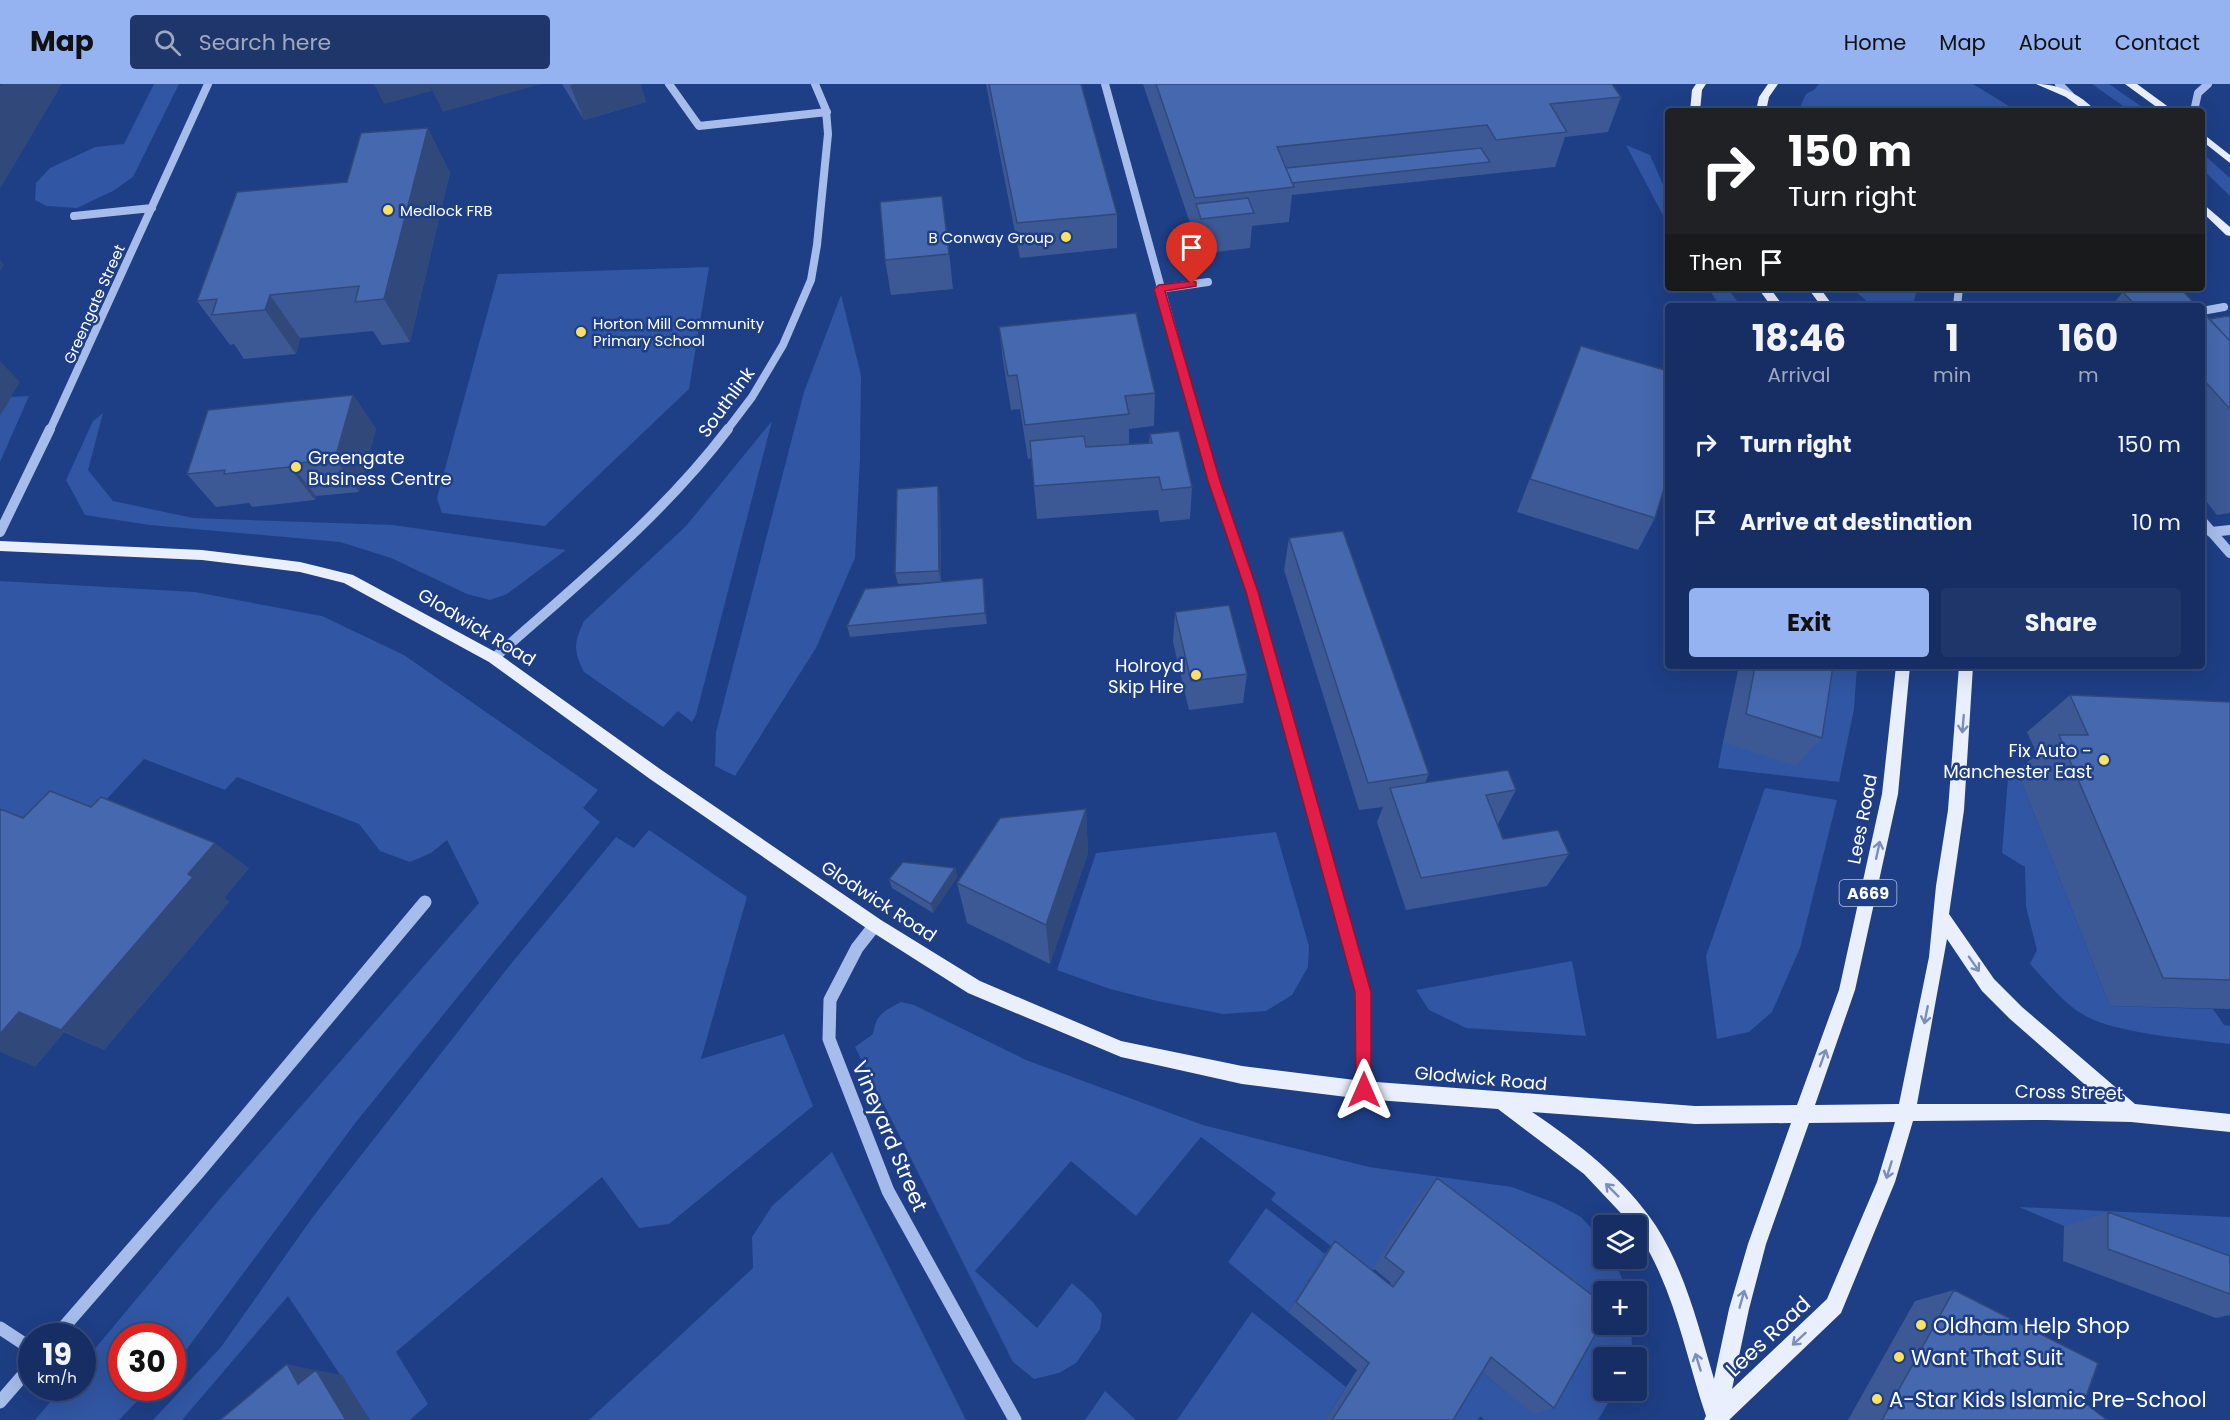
<!DOCTYPE html>
<html lang="en">
<head>
<meta charset="utf-8">
<style>
  :root { --surface:#162e64; --page:#1f366a; --text:#f1f3f6; --muted:#9ea8bf; --line:#354a78; --accent:#95b2f1 }
  body { margin:0; font-family:Poppins,sans-serif; background:var(--page); color:var(--text); height:100vh; display:flex; flex-direction:column; font-size:22px; white-space:nowrap }
  * { box-sizing:border-box; margin:0 }
  p { font-size:20px; color:var(--muted) }
  .icon { flex:none; width:33px; height:33px; fill:none; stroke:currentColor; stroke-width:2; stroke-linecap:round; stroke-linejoin:round }
  .map { position:relative; flex:1; overflow:hidden }
  .panel { position:absolute; left:1665px; top:219px; width:540px; height:366px; display:flex; flex-direction:column; background:var(--surface); border-radius:6px; box-shadow:0 6px 24px #0002,0 0 0 2px var(--line) }
  .panel>* { flex:none }
  .top-card { position:absolute; left:1665px; top:24px; width:540px; height:183px; border-radius:6px; box-shadow:0 6px 24px #0002,0 0 0 2px var(--line); background:#202124; color:#fff; overflow:hidden }
  .tools { position:absolute; left:1593px; top:1131px; display:grid; gap:12px }
  .tools a { display:grid; place-items:center; width:54px; height:54px; border-radius:6px; background:var(--surface); box-shadow:0 6px 24px #0002,0 0 0 2px var(--line); font-size:30px }
  .speed { position:absolute; left:18px; top:1239px; display:flex; gap:12px; font-size:30px; font-weight:700; text-align:center }
  .speed>* { display:grid; place-content:center; width:78px; height:78px; border-radius:50%; background:var(--surface); box-shadow:0 6px 24px #0002,0 0 0 2px var(--line); line-height:1 }
  .speed small { font-size:15px; font-weight:400 }
  .speed .limit { border:9px solid #d22; background:#fff; color:#111 }
  .pin { position:absolute; display:grid; place-items:center; width:51px; height:51px; color:#fff; margin:-62px -26px; border-radius:50% 50% 50% 0; rotate:-45deg; box-shadow:0 0 6px #0007 }
  .pin .icon { rotate:45deg }
  .me { position:absolute; width:66px; margin:-33px; rotate:0deg; stroke-linejoin:round; filter:drop-shadow(0 0 4px #0008) }
  .turn { display:flex; align-items:center; gap:21px; height:126px; padding:0 24px; font-size:27px }
  .turn .icon { width:78px; height:78px; stroke-width:2.5 }
  .turn b { display:block; font-size:42px; line-height:51px }
  .then { display:flex; align-items:center; height:57px; padding:0 24px; background:#0003; gap:12px; font-size:22px }
  .eta { display:flex; justify-content:space-evenly; align-items:center; height:102px; text-align:center }
  .eta b { font-size:36px; font-weight:700; line-height:42px }
  .action { display:flex; gap:12px; margin-top:auto; padding:12px 24px }
  .action a { flex:1; height:69px; border-radius:6px; background:var(--accent); color:#111; font-size:24px; font-weight:700; line-height:69px; text-align:center }
  .action a+a { background:var(--page); color:var(--text) }
  ul { padding:0; list-style:none }
  li { display:flex; align-items:center; gap:18px; height:78px; padding:0 24px }
  li div { flex:1 }
  li b { display:block; font-size:22px }
  li em { font-style:normal }
  header { display:flex; align-items:center; gap:36px; box-sizing:border-box; height:84px; padding:0 30px; background:var(--accent); color:#111 }
  header strong { font-size:28px }
  nav { display:flex; gap:33px; margin-inline-start:auto; font-size:21px }
  .search { width:420px; height:54px; background:var(--page); display:flex; align-items:center; gap:15px; box-sizing:border-box; padding:0 21px; border-radius:6px; color:var(--muted); font-size:22px }
  .map>svg:first-child { display:block }
</style>
</head>
<body>
<header>
<strong>Map</strong>
<div class="search"><svg class="icon" aria-label="search" viewBox="0 0 24 24"><circle cx="10" cy="10" r="6"/><path d="M15 15l6 6"/></svg>Search here</div>
<nav><a>Home</a><a>Map</a><a>About</a><a>Contact</a></nav>
</header>
<div class="map">
<svg width="2230" height="1336" viewBox="0 0 2230 1336">
  <rect width="100%" height="100%" fill="#1e3e85"/>
  <path fill="#3156a3" d="M154 0H179L133 93 113 107 77 124 47 122 35 116 36 99 50 84 95 63 124 60Z
    M1819 0H1973L2017 27H1798L1806 10 1814 6Z
    M2092 0H2109L2148 27H2130Z
    M1626 61 1650 71 1668 112V141Z
    M2202 69 2230 94V112L2202 85Z
    M709 183 689 305 545 442 442 429 437 414 498 190Z
    M1708 204H1727L1741 222H1720Z
    M1852 204H1918L1912 222H1872Z
    M841 211 861 291 860 375 855 474 816 564 735 692 715 682 716 648 804 308Z
    M29 312 0 378V331L11 313Z
    M103 329 88 386 113 417 193 434 393 441 566 466 507 510 490 516 467 510 391 474 340 458 149 441 85 431 66 396 93 337Z
    M772 337 696 631 692 638 678 627 663 643 584 588C573 567 574 558 584 537L686 442Z
    M0 497 195 508 322 532 404 571 598 706 583 724 600 738 356 1038 187 1265 173 1280 172 1252H122V1304H150L119 1336H35L62 1304H82L83 1279 224 1110 479 819 447 756 431 769 410 778 380 767 359 740 237 693 225 706 144 675 64 761 0 734Z
    M1813 582H1857L1854 625 1839 698 1718 684 1723 658Z
    M2017 687 2110 922 2213 925 2224 941 2230 942V960C2192 955 2115 950 2084 931 2063 919 2046 897 2030 880L2037 866 2026 823 2025 783 2002 769 2008 694Z
    M1765 704 1837 716 1800 864 1772 928 1749 948 1717 955 1706 872Z
    M649 746 747 813 701 975 784 950 813 1022 669 1140 639 1144 602 1093 396 1268 428 1320 410 1336H370L288 1212 182 1336H153L221 1263 312 1134 510 881 616 753 634 764Z
    M1276 748 1309 862 1308 883 1292 911 1266 927 1223 930 1157 917 1110 905 1057 886 1096 769Z
    M1572 877 1586 952 1466 944 1429 926 1416 906Z
    M901 918 914 921 1026 976 1203 1041 1369 1083 1512 1103 1555 1119 1581 1133 1603 1157 1604 1174 1614 1175 1627 1207 1604 1208V1240L1631 1241 1632 1264 1629 1273 1604 1274V1306L1615 1307 1598 1336H1485L1480 1332 1478 1336H1441L1473 1281 1533 1329 1424 1109 1370 1192 1271 1116 1276 1109 1201 1053 1136 1132 1071 1077 975 1187 1037 1244 1072 1199 1093 1218 1102 1230 1100 1245 1076 1279 1059 1289 1034 1295 1013 1278 855 963 873 950C876 930 884 927 901 918Z
    M832 1068 966 1336H589L753 1184 752 1153 772 1122Z
    M2019 1123 2230 1133V1202L2064 1142Z
    M1266 1124 1325 1170 1288 1228 1228 1178Z
    M1252 1228 1346 1303 1325 1336H1177Z
    M1105 1307 1136 1336H1085Z"/>
  <g fill="none" stroke-linecap="round" stroke-linejoin="round">
    <path stroke="#a6bcea" stroke-width="8" d="M669 0 699 42 827 28
      M1105 0 1200 346
      M2059 0 2070 11
      M2194 27 2198 9 2208 0
      M74 132 152 124
      M1159 205 1208 198
      M1957 222 1959 204
      M2202 227 2224 223
      M50 346 208 0
      M727 346 752 313 783 261 811 196 817 161 828 50 826 26 815 0"/>
    <path stroke="#a6bcea" stroke-width="10" d="M1200 345 1214 397 1252 508 1328 784
      M2202 437 2230 469
      M0 448 50 345
      M2211 448 2230 446
      M494 574C575 502 662 432 728 345"/>
    <path stroke="#a6bcea" stroke-width="13" d="M1328 782 1363 908V1006
      M875 841 857 864 830 916 829 955 888 1107 1015 1336
      M0 1244 32 1265
      M56 1252 198 1089 425 818
      M0 1318 32 1281"/>
    <path fill="#eaeffe" fill-rule="evenodd" d="M1696 0H1706L1702 6 1700 27H1690L1692 6Z
      M1768 0H1778L1769 13 1766 27H1756L1759 13Z
      M2036 0C2059 0 2080 10 2096 27H2085L2066 13Z
      M2125 0H2137L2174 27H2162Z
      M2202 49 2230 71V79L2202 57Z
      M2202 119 2230 143V152L2226 151 2202 128Z
      M1758 204H1770L1783 222H1771Z
      M1808 204H1820L1833 222H1821Z
      M0 457 202 466 300 478 353 491 499 570 660 685 881 836 980 897 1121 957 1242 982 1363 997 1695 1022 1797 1021 1839 906 1882 710 1896 582H1910L1898 710 1855 906 1815 1021 1899 1020 1929 873 1936 802 1948 726 1959 582H1973L1964 726 1949 830 1994 895 2022 923 2135 1020 2230 1030V1048L2131 1038 2046 1036 1913 1037 1895 1098 1841 1229 1729 1336H1704L1706 1332C1685 1270 1674 1202 1636 1146V1142H1633L1584 1090 1498 1025 1363 1015 1242 1000 1121 973 968 909 869 846 650 695 489 578 344 499 300 488 202 476 0 467ZM1947 855 1982 907 2010 935 2107 1020H1917ZM1532 1028 1695 1040 1791 1039 1748 1160 1729 1225 1714 1295C1699 1244 1685 1187 1656 1142 1625 1095 1578 1059 1532 1028ZM1895 1038 1877 1098 1827 1215 1732 1305 1749 1225 1766 1160 1809 1039Z"/>
  </g>
  <path fill="#3c5996" d="M562 0H640L646 18 584 36Z
    M986 0H1081L1117 130V164L1020 174Z
    M1143 0H1612L1621 13 1608 48 1565 53 1555 83 1292 111 1289 138 1252 142 1250 164 1199 170 1194 155V148H1193Z
    M450 88 410 258 382 261 373 247 300 254 296 270 244 275 234 260 230 261 197 217Z
    M947 147 953 205 891 211 885 176Z
    M2123 208 2197 222H2111Z
    M2202 227 2209 235 2230 233V429L2217 431 2202 412Z
    M999 243 1155 309 1154 342 1129 345V360L1149 359 1150 350 1192 403 1190 435 1160 438 1158 426 1037 435 1031 374 1028 375 1020 325 1011 326 1003 277Z
    M1581 262 1655 434 1638 466 1517 428Z
    M353 311 376 345 359 408 316 412 315 416 252 423 249 419 216 423 187 390Z
    M940 414 941 498 898 500 895 489Z
    M1289 454 1429 690 1425 699 1516 706 1498 740 1503 755 1569 770 1547 802 1406 826 1377 738 1383 723 1359 726 1284 486Z
    M983 494 987 540 850 553 847 542Z
    M1175 528 1247 590 1243 619 1189 626 1173 558Z
    M1739 582H1833L1822 654 1796 682 1723 658Z
    M2070 611 2230 618V925L2110 922 2017 687 2037 670 2027 648Z
    M1086 725 1088 769 1050 880 967 839 957 799Z
    M23 734 249 784 224 814 229 818 104 966 64 948 35 983Z
    M955 784 957 793 933 829 892 804 889 795Z
    M1437 1094 1554 1324 1533 1330 1482 1288 1453 1336H1325L1357 1286 1288 1228 1325 1170 1335 1157 1389 1201 1391 1199 1373 1184 1423 1109Z
    M2108 1128 2230 1210V1231L2216 1234 2063 1177 2064 1142Z
    M1954 1206 2084 1318 2107 1336H1848L1915 1217Z"/>
  <path fill="#31497a" d="M2 0H62L0 105V2Z
    M374 0H429L432 7 384 20Z
    M429 0H541L443 28Z
    M575 0H640L646 18 584 36 570 1Z
    M428 44 450 88 410 258 384 215Z
    M942 112 947 147 953 205 949 170Z
    M0 176 4 181 0 187Z
    M270 211 300 254 296 270 265 226Z
    M0 277 20 298 0 331Z
    M353 311 376 345 359 408 335 375Z
    M291 380 316 412 315 416 289 383Z
    M938 402 940 414 941 498 939 487Z
    M983 494 984 505 987 540 985 529Z
    M1086 725 1088 769 1050 880 1046 841Z
    M215 759 249 784 224 814 229 818 104 966 61 946 188 790Z
    M955 784 957 793 933 829 931 820Z
    M19 928 64 948 35 983 0 968V950Z
    M287 1280 314 1286 325 1304 298 1300Z
    M316 1286 342 1291 370 1336H346Z"/>
  <path fill="#4668ae" stroke="#31497a" stroke-width="1.5" d="M989 0H1081L1117 130 1017 139Z
    M1156 0H1612L1621 13 1550 20 1567 48 1496 56 1487 41 1277 63 1294 103 1195 114Z
    M428 44 384 215 355 218 359 202 270 211 265 226 212 231 217 215 197 217 237 108 347 98 361 49Z
    M1481 64 1490 78 1292 99 1286 84Z
    M942 112 949 170 885 176 880 118Z
    M1248 114 1254 129 1201 135 1196 120Z
    M2148 204H2180L2197 222H2136L2123 208Z
    M2202 227 2230 257V325L2202 294Z
    M1136 229 1155 309 1125 312 1129 330 1025 341 1017 291 1008 292 999 243Z
    M2228 232 2230 233V257L2209 235Z
    M1581 262 1668 287V391L1655 434 1530 395Z
    M353 311 335 375 291 380 289 383 224 390 225 386 187 390 208 326Z
    M1179 347 1192 403 1162 406 1159 393 1034 402 1030 357 1084 352 1086 363 1152 359 1150 350Z
    M938 402 939 487 895 489 897 405Z
    M1343 447 1429 690 1368 699 1289 454Z
    M983 494 985 529 847 542 865 505Z
    M1229 521 1247 590 1191 597 1175 528Z
    M1755 582H1833L1822 654 1746 630Z
    M2070 611 2230 618V896L2163 894 2059 651H2088Z
    M1508 686 1516 706 1486 711 1503 755 1558 746 1569 770 1421 794 1390 704Z
    M50 707 91 723 101 713 215 759 188 790 193 793 61 946 19 928 0 950V725L23 734Z
    M1086 725 1046 841 957 799 1000 734Z
    M903 778 955 784 931 820 889 795Z
    M1437 1094 1604 1220V1235L1554 1324 1491 1273 1453 1336H1332L1369 1279 1296 1218 1335 1157 1393 1203 1404 1188 1385 1173Z
    M2108 1128 2230 1172V1210L2108 1165Z
    M1954 1206 2098 1279 2084 1318 2107 1336H1882Z
    M287 1280 298 1300 316 1286 346 1336H220Z"/>
  <defs><path id="oneway-shaft" d="M-6 0H5M1.5-3L5.5 0L1.5 3" fill="none" stroke-width="1.6" stroke-linecap="round" stroke-linejoin="round" transform="scale(1.5)"/></defs>
  <g stroke="#7a8ebb">
    <use href="#oneway-shaft" transform="translate(1963 640) rotate(95)"/>
    <use href="#oneway-shaft" transform="translate(1878 766) rotate(-78)"/>
    <use href="#oneway-shaft" transform="translate(1974 880) rotate(55)"/>
    <use href="#oneway-shaft" transform="translate(1926 931) rotate(101)"/>
    <use href="#oneway-shaft" transform="translate(1823 974) rotate(-70)"/>
    <use href="#oneway-shaft" transform="translate(1889 1086) rotate(107)"/>
    <use href="#oneway-shaft" transform="translate(1612 1106) rotate(-135)"/>
    <use href="#oneway-shaft" transform="translate(1742 1215) rotate(-74)"/>
    <use href="#oneway-shaft" transform="translate(1799 1255) rotate(137)"/>
    <use href="#oneway-shaft" transform="translate(1698 1278) rotate(-107)"/>
  </g>
  <path fill="#e11d48" stroke="#92132f" stroke-width="1.5" d="M1192 197 1196 198V202L1165 207 1220 397 1258 508 1371 908V1006L1369 1011 1364 1014 1358 1011 1356 1006 1355 908 1246 508 1208 397 1154 205 1159 201Z"/>
  <g fill="#fae165" stroke="#1e3e85" stroke-width="2">
    <circle cx="388" cy="126" r="6"/>
    <circle cx="1066" cy="153" r="6"/>
    <circle cx="581" cy="248" r="6"/>
    <circle cx="296" cy="383" r="6"/>
    <circle cx="1196" cy="591" r="6"/>
    <circle cx="2104" cy="676" r="6"/>
    <circle cx="1921" cy="1241" r="6"/>
    <circle cx="1899" cy="1273" r="6"/>
    <circle cx="1877" cy="1315" r="6"/>
  </g>
  <g text-anchor="middle" dominant-baseline="central" stroke-width="5" stroke-linejoin="round" paint-order="stroke">
    <g font-size="15" fill="#fff" stroke="#1e3e85" text-anchor="start">
      <text x="400" y="126">Medlock FRB</text>
      <text x="1054" y="153" text-anchor="end">B Conway Group</text>
      <text x="593" y="239">Horton Mill Community<tspan x="593" dy="17">Primary School</tspan></text>
    </g>
    <g font-size="15" fill="#fff" stroke="#1e3e85">
      <text transform="translate(94 220) rotate(-66)">Greengate Street</text>
    </g>
    <rect fill="#1e3e85" stroke="#bcc5da" stroke-width="1.5" x="1839.5" y="796" width="57" height="26" rx="4.5"/>
    <g font-size="16" font-weight="bold" fill="#fff">
      <text x="1868" y="809">A669</text>
    </g>
    <g font-size="18" fill="#fff" stroke="#1e3e85">
      <text transform="translate(726 318) rotate(-54)">Southlink</text>
      <text transform="translate(477 543) rotate(31)">Glodwick Road</text>
      <text transform="translate(1862 735) rotate(-79)">Lees Road</text>
      <text transform="translate(879 817) rotate(33)">Glodwick Road</text>
      <text transform="translate(1481 994) rotate(5)">Glodwick Road</text>
      <text transform="translate(2069 1008) rotate(1)">Cross Street</text>
    </g>
    <g font-size="18" fill="#fff" stroke="#1e3e85" text-anchor="end">
      <text x="308" y="373" text-anchor="start">Greengate<tspan x="308" dy="21">Business Centre</tspan></text>
      <text x="1184" y="581">Holroyd<tspan x="1184" dy="21">Skip Hire</tspan></text>
      <text x="2092" y="666">Fix Auto -<tspan x="2092" dy="21">Manchester East</tspan></text>
    </g>
    <g font-size="21" fill="#fff" stroke="#1e3e85">
      <text transform="translate(890 1052) rotate(67)">Vineyard Street</text>
      <text transform="translate(1768 1252) rotate(-43)">Lees Road</text>
    </g>
    <g font-size="21" fill="#fff" stroke="#1e3e85" text-anchor="start">
      <text x="1933" y="1241">Oldham Help Shop</text>
      <text x="1911" y="1273">Want That Suit</text>
      <text x="1889" y="1315">A-Star Kids Islamic Pre-School</text>
    </g>
  </g>
</svg>
<div class="tools">
<a><svg class="icon" aria-label="layers" viewBox="0 0 24 24"><path d="M12 4l9 5-9 5-9-5zM3 14l9 5 9-5"/></svg></a>
<a>+</a>
<a>−</a>
</div>
<div class="speed"><div>19<small>km/h</small></div><div class="limit">30</div></div>
<div class="pin" style="left:1192px;top:200px;background:#d93025"><svg class="icon" aria-label="arrive" viewBox="0 0 24 24"><path d="M6 21V4h12l-3 4 3 4H6"/></svg></div>
<svg class="me" style="left:1364px;top:1006px" viewBox="-20 -20 40 40"><path d="M0-17L14 15 0 8-14 15z" fill="#e11d48" stroke="#fff" stroke-width="4"/></svg>
<div class="top-card">
<div class="turn"><svg class="icon" aria-label="right" viewBox="0 0 24 24"><path d="M7 20v-9h11M14 6l5 5-5 5"/></svg><div><b>150 m</b>Turn right</div></div>
<div class="then">Then<svg class="icon" aria-label="arrive" viewBox="0 0 24 24"><path d="M6 21V4h12l-3 4 3 4H6"/></svg></div>
</div>
<section class="panel">
<div class="eta">
<div><b>18:46</b><p>Arrival</p></div>
<div><b>1</b><p>min</p></div>
<div><b>160</b><p>m</p></div>
</div>
<ul>
<li><svg class="icon" aria-label="right" viewBox="0 0 24 24"><path d="M7 20v-9h11M14 6l5 5-5 5"/></svg><div><b>Turn right</b></div><em>150 m</em></li>
<li><svg class="icon" aria-label="arrive" viewBox="0 0 24 24"><path d="M6 21V4h12l-3 4 3 4H6"/></svg><div><b>Arrive at destination</b></div><em>10 m</em></li>
</ul>
<div class="action"><a>Exit</a><a>Share</a></div>
</section>
</div>
</body>
</html>
